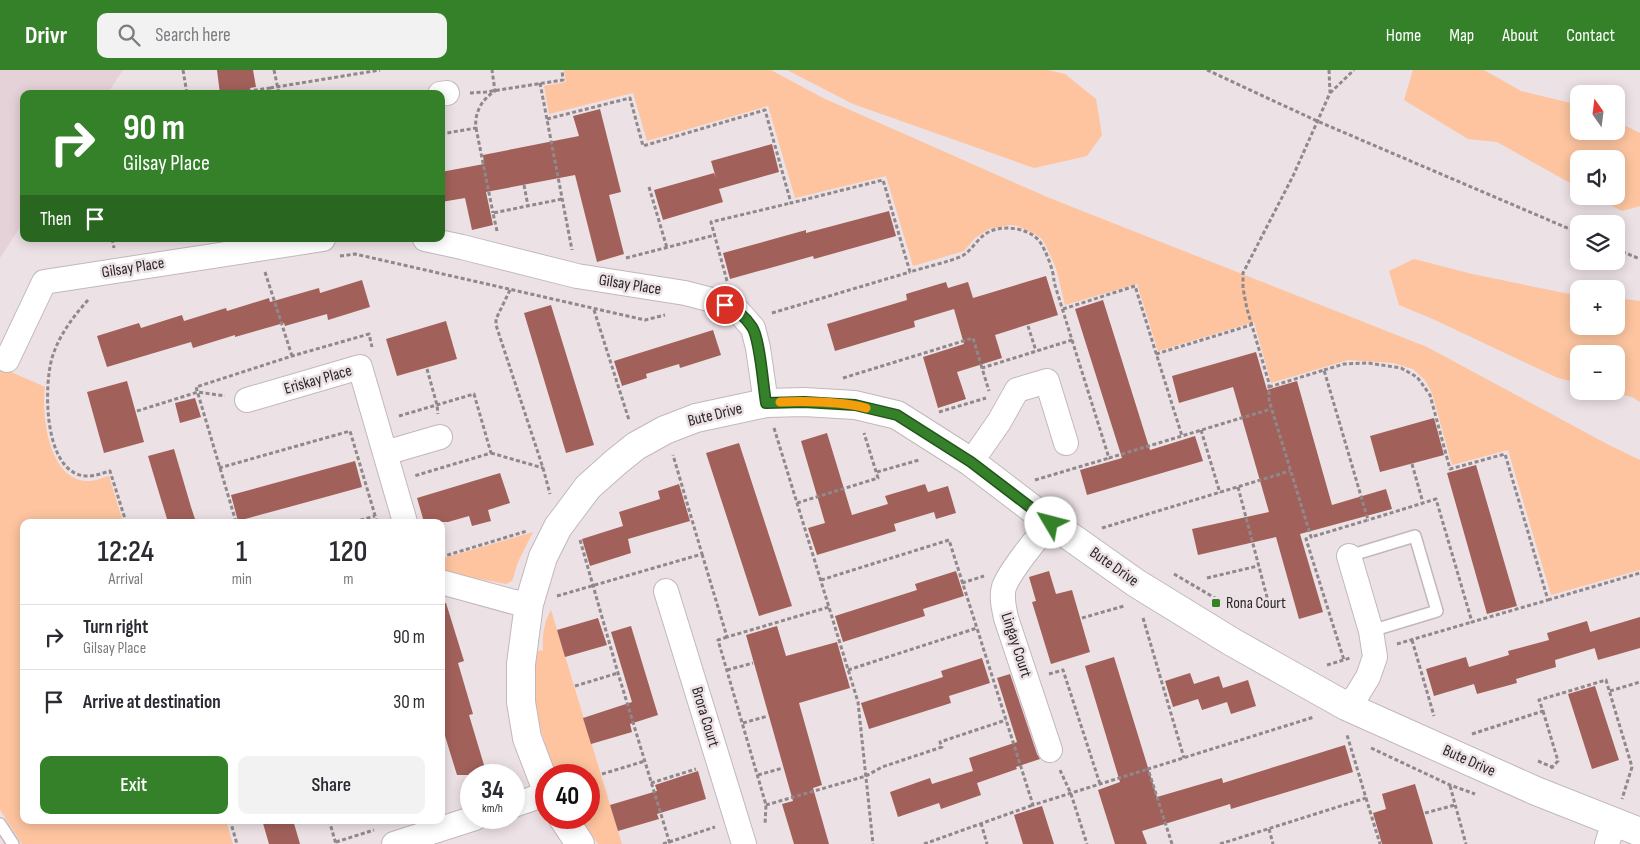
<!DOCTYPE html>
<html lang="en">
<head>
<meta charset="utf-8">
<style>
  :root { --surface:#fff; --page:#f2f2f3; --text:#2b2b33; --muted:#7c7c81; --line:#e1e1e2; --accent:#34812a }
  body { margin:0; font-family:"Sofia Sans Condensed",sans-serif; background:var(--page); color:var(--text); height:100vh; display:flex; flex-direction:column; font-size:19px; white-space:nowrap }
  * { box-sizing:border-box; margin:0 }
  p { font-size:16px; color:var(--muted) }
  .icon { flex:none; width:28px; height:28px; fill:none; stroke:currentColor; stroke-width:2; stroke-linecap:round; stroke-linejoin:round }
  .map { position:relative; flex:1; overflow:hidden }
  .side { position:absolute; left:20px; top:449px; width:425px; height:305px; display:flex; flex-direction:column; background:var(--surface); border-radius:10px; box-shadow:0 2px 12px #0003 }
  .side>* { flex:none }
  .banner { position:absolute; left:20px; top:20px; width:425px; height:152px; border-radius:10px; box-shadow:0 2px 12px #0003; background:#34812a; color:#fff; overflow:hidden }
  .needle { width:32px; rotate:346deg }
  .fabs { position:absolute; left:1570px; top:15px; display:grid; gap:10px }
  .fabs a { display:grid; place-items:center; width:55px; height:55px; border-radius:10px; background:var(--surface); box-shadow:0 2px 12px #0003; font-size:25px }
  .speed { position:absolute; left:460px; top:694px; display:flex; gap:10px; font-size:25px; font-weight:700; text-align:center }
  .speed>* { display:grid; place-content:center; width:65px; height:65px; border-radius:50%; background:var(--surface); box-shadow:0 2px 12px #0003; line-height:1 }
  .speed small { font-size:12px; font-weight:400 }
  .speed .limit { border:8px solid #d22; background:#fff; color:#111 }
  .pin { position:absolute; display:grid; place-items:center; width:42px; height:42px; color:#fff; margin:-21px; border:2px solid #fff; border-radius:50%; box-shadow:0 1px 5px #0007 }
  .me { position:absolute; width:55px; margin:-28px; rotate:307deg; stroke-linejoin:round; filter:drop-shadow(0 0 4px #0008) }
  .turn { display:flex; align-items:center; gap:18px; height:105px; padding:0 20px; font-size:22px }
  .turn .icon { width:65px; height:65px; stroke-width:2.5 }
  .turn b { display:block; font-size:35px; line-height:42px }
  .then { display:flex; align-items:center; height:48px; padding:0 20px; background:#0003; gap:10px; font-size:19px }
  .eta { display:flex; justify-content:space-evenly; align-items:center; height:85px; text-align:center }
  .eta b { font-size:30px; font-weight:600; line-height:35px }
  .action { display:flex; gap:10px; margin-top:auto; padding:10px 20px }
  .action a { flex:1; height:58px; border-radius:10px; background:var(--accent); color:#fff; font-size:20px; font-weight:600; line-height:58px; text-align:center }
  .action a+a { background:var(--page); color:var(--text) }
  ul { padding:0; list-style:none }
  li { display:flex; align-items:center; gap:15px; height:65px; padding:0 20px; border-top:1px solid var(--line) }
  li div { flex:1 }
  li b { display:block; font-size:19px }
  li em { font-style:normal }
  header { display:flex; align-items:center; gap:30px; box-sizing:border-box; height:70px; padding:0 25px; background:var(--accent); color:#fff }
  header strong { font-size:24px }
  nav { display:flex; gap:28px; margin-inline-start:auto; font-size:18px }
  .search { width:350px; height:45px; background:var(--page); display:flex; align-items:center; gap:12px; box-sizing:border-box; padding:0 18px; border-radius:10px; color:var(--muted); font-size:19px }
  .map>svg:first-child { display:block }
</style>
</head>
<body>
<header>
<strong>Drivr</strong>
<div class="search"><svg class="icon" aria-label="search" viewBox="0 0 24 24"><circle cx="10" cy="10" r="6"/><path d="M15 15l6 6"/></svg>Search here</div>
<nav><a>Home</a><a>Map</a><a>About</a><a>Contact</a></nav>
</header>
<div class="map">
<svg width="1640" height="774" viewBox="0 0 1640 774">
  <rect width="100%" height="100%" fill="#ece1e4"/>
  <path fill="#e5d2d8" d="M0 0H123L107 24H24V151L0 188Z"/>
  <path fill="#fdc49f" d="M564 0H771L823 28 1047 127 1427 277 1609 375 1640 390V500L1551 525 1508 380 1452 395 1432 323 1425 310 1413 299 1393 293 1348 290 1271 313 1254 252 1158 281 1137 214 1065 235 1056 198 1046 176 1042 169 1035 164 1018 156 1010 155 989 159 975 168 964 181 913 196 886 106 795 128 768 36 647 71 633 23 549 44 544 16 566 12Z
    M787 0H1048L1065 4 1096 29 1102 65 1087 86 1034 98 853 34Z
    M1413 0H1484L1521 21 1579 35V61H1616V51L1640 63V136L1622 141 1594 126H1616V89H1579V118L1497 72 1468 69 1404 30Z
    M1414 189 1472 204 1579 226V256H1616V228L1640 231V332L1632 327 1606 321H1616V284H1579V313L1558 308 1435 250 1399 235 1389 201Z
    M0 297 45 317C41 346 49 413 90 411 96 411 103 407 109 406L123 452H24V750H226L233 774H22L0 740Z
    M533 462 518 492 512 511 506 514 453 504 441 499V489Z
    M551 540 622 774H598L580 748H589V705H556C546 679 537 653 535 625 533 611 535 596 535 582L543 580C542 567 544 551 551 540Z"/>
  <path fill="#a2605a" d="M217 0H253L256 17 250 18 251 24H220Z
    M600 39 621 122 609 125 624 184 597 192 575 105 486 122 493 155 472 160 465 128 441 132V102L484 94 483 85 579 66 573 46Z
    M772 74 779 102 719 119 723 132 663 150 654 120 714 103 716 108 711 91Z
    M889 141 896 166 814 189 813 186 730 209 723 183 806 160V163Z
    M1046 206 1058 245 995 265 1002 288 957 302 966 329 938 338 923 287 964 274 954 239 914 251 915 257 835 281 827 254 907 230 906 224 946 212 948 218 968 212 973 228Z
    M362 210 370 237 328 250 327 244 285 256 284 253 235 267V265L193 278 191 272 107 297 97 266 139 253 141 258 182 245 184 251 226 238 227 241 269 228 270 232 319 218 320 223Z
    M1103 230 1150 380 1195 366 1203 391 1087 425 1080 400 1122 388 1075 239Z
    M551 235 594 375 566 383 524 243Z
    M446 251 457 289 397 306 386 269Z
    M713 260 721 285 680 298 679 294 646 304 647 308 622 316 614 291Z
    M1256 282 1267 320 1297 311 1332 435 1386 419 1392 439 1300 464 1323 542 1299 549 1276 467 1198 485 1192 459 1269 442 1233 317 1179 333 1172 306Z
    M127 311 144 372 104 383 87 322Z
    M195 328 201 347 180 353 175 333Z
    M1434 348 1444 385 1380 402 1370 366Z
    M827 363 852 445 888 434 885 426 925 414 928 422 948 416 956 443 936 449 934 442 894 454 896 461 817 485 808 458 825 453 801 371Z
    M739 373 792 536 759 546 706 383Z
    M174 379 191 437 196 452H168L160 426 148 386Z
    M355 391 362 417 238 451 231 425Z
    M1476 395 1517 536 1487 544 1447 403Z
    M500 403 510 433 488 440 491 451 472 456 469 446 448 452H424L417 428Z
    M679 414 690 451 628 469 631 483 590 496 582 469 623 456 619 442 660 429 658 421Z
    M956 501 964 526 923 539 925 546 843 572 835 546 917 520 915 514Z
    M1049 501 1056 524 1072 520 1090 582 1051 594 1032 532 1036 531 1029 507Z
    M446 533 464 591 458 593 473 644 469 645 487 705H457L441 653V534Z
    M1640 547V578L1598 590 1590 562Z
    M598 548 607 575 565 587 557 560Z
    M1587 551 1595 578 1555 590 1556 597 1516 609 1517 613 1477 624 1474 614 1434 626 1426 599 1466 587 1469 597 1509 585 1508 581 1549 570 1547 563Z
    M631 556 658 645 630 654 632 662 591 674 583 648 632 632 611 562Z
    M777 556 786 586 837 572 850 618 799 633 822 715 813 718 829 774H794L782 734 793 731 746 565Z
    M1114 587 1157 727 1222 708 1223 713 1345 675 1353 702 1231 739 1230 734 1142 761 1147 774H1115L1098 720 1120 712 1085 596Z
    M982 588 990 613 949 626 951 633 869 659 861 633 943 607 941 601Z
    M1190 603 1194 614 1219 606 1223 618 1248 610 1256 636 1231 644 1227 632 1202 640 1198 629 1173 637 1165 611Z
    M1010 604 1037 684 1040 689 1016 697 1017 699 977 713 981 725 941 739 939 733 898 747 890 722 930 708 932 714 973 701 969 688 1017 672 997 608Z
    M1595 616 1619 690 1592 699 1568 624Z
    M698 701 706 729 657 744 659 749 618 761 610 735 657 721 655 715Z
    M1415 714 1433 774H1382L1373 743 1386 739 1382 724Z
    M1042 736 1054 774H1023L1014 745Z
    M262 750H293L300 774H269Z"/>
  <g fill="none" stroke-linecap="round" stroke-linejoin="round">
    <defs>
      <path id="service" d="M1349 486 1415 466 1437 541 1371 561
        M0 754 13 774"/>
      <path id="minor" d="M440 24 447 23
        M425 169 462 177 577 206 685 223 712 230 738 241 753 258 758 278 766 333
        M7 290 44 212 323 169
        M247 330 360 297 405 452
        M385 383 440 367
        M971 392 999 352 1017 320 1047 311 1066 373
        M441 512 514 532 529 534
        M666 521 744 774
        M1346 636 1357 625 1368 607 1375 587 1371 561 1349 486
        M1050 680 1006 548C1004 538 1001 527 1004 517 1010 501 1038 466 1051 453
        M514 735 546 724
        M394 774 475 748
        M1607 774 1614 751"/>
      <path id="tertiary" d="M546 718 527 668 521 632V594L529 534 543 487 558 457 588 417 616 392 636 376 665 360 696 348 766 333 804 332 855 335 897 345 971 392 1051 453 1136 513 1232 572 1346 636 1536 721 1640 762
        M563 748 580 774"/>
    </defs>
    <use href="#service" stroke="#c2b8bb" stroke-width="14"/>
    <use href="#minor" stroke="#c2b8bb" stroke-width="26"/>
    <use href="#tertiary" stroke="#c2b8bb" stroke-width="30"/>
    <path stroke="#90888b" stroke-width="3" stroke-dasharray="4 2.5" stroke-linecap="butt" d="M183 0 187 24
      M274 0 279 24
      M1207 0 1317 51 1579 163
      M1329 0 1330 23 1293 106 1243 203V218L1247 239 1269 313V330L1311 467 1306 469 1344 590
      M540 13 572 180
      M270 18 380 0
      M470 23 486 22 563 10 562 0
      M1330 23 1354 0
      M228 24 270 18 271 24
      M547 49 630 28 643 76 765 40 791 133 883 110 910 202C925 197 949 192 962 186 973 180 978 166 991 161 1005 155 1030 158 1040 172 1046 181 1054 201 1054 212L1072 270 982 298 989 321
      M476 58 493 143
      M441 64 476 58C474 43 482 29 495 21L492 0
      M524 115 528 136
      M649 117 667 178
      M497 161 493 143 562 129
      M112 169 114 178
      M1616 179 1640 189
      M340 186 355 184 645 250 665 245
      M626 188 715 165
      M265 202 292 286
      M727 211 711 152 791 133
      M510 220 496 249V255L543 398 550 424
      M88 230C73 247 59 265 52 288 44 316 44 391 77 404 89 409 99 404 110 401L126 452
      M1063 239 1135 216 1182 366
      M594 240 629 350
      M772 243 910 202
      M1028 256 1036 281
      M1072 270 1109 388 1271 339
      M1156 284 1251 255
      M427 299 437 335 438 344
      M1324 300 1344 294 1368 293 1401 298 1417 307 1430 325 1450 399 1505 384 1548 530 1472 552 1436 429 1368 450
      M843 308 973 268 982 298
      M1269 317 1324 300 1368 450 1311 467
      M137 341 198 322 225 326
      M939 342 986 328
      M399 346 474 324 491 383 414 406
      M774 358 858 632 873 774
      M1201 360 1220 423
      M491 383 543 398
      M1412 394 1423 433
      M219 398 350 361 377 452
      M877 402 919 390
      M1035 410 1109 388
      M1238 417 1268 531
      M797 433 878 408 864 363
      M236 452 196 317 292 286 369 264 372 277
      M354 452 375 446
      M1102 458 1290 401
      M580 470 618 603 670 774
      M702 484 727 567 829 537
      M441 487 527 461
      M1174 504 1215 528 1219 532
      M1207 508 1258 496
      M821 510 949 470 1033 735 1148 699
      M962 513 984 506
      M557 526 702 484 673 385
      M1548 530 1640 503
      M1082 548 1124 536
      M1143 548 1184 688
      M727 567 718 570 766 735 765 755
      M1412 570 1434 646
      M1397 574 1472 552
      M1327 595 1350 588
      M727 600 753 593
      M848 600 977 558
      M1049 604 1063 600 1100 714
      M575 616 618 603
      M1610 621 1640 612
      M1543 641 1558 691 1552 697
      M743 653 768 646
      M1472 664 1543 641 1539 630 1606 610 1632 697 1622 729
      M1371 678 1450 715 1475 724
      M1538 691 1552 697 1553 700
      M1060 700 1071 724 1087 774
      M602 704 645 691
      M758 705 783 698
      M651 713 696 699
      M1450 716 1466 774
      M1366 728 1380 774
      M766 735 866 706 882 697 942 677 940 672 1006 650
      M1425 743 1455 735
      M230 750 237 774
      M329 750 336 774
      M981 753 987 774
      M1269 759 1273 774
      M336 772 374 760
      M663 774 715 757
      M924 774 1033 735
      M1172 774 1148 699 1314 647
      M1220 774 1366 728 1347 665"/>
    <use href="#service" stroke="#fff" stroke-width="11"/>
    <use href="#minor" stroke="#fff" stroke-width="24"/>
    <use href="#tertiary" stroke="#fff" stroke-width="28"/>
  </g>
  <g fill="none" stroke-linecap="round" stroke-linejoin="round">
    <defs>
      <path id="route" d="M725 235C737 240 745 246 752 257 760 269 763 315 766 333L804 332 855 335 897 345 971 392 1051 453"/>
    </defs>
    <use href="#route" stroke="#22541b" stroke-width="12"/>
    <use href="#route" stroke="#34812a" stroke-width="9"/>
    <path stroke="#f59e0b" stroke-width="9" d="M780 332C808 331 839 331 866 338"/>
  </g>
  <rect fill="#34812a" stroke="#ece1e4" stroke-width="2" x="1211" y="528" width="10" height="10" rx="2.5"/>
  <g text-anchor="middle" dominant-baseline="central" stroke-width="5" stroke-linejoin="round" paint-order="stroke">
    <g font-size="16" fill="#2a2627" stroke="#ece1e4">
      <text transform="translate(133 198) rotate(-9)">Gilsay Place</text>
      <text transform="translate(630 215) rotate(9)">Gilsay Place</text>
      <text transform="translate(318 310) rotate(-16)">Eriskay Place</text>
      <text transform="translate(715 345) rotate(-14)">Bute Drive</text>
      <text transform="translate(1114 497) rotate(35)">Bute Drive</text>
      <text transform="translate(1016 575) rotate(72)">Lingay Court</text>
      <text transform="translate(705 647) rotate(73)">Brora Court</text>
      <text transform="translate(1469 691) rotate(24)">Bute Drive</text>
    </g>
    <g font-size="16" fill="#2a2627" stroke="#ece1e4" text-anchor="start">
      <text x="1226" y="533">Rona Court</text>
    </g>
  </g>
</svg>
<div class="fabs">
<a><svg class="needle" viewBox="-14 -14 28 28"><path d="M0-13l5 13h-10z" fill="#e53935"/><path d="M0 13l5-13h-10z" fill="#7c7c81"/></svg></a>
<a><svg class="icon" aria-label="sound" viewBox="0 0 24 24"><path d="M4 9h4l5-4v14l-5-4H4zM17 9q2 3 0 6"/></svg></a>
<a><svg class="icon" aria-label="layers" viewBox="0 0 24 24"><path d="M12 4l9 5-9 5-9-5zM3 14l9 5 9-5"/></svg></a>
<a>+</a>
<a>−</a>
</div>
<div class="speed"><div>34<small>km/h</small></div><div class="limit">40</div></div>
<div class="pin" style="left:725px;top:235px;background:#d93025"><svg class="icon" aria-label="arrive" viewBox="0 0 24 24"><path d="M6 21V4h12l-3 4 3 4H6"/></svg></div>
<svg class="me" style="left:1051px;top:453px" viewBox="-20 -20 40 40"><circle r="19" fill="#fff"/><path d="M0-13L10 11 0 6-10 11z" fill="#34812a"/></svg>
<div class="banner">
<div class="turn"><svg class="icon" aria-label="right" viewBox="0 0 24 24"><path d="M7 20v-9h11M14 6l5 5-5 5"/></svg><div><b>90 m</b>Gilsay Place</div></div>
<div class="then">Then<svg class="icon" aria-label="arrive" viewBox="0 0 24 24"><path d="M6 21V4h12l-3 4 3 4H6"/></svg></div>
</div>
<section class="side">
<div class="eta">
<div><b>12:24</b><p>Arrival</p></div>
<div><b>1</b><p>min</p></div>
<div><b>120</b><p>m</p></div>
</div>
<ul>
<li><svg class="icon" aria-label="right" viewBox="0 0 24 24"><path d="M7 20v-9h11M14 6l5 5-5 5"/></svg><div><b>Turn right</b><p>Gilsay Place</p></div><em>90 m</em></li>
<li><svg class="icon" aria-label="arrive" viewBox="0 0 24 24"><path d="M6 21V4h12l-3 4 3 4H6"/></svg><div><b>Arrive at destination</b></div><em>30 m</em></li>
</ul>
<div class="action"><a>Exit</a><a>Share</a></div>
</section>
</div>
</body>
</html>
